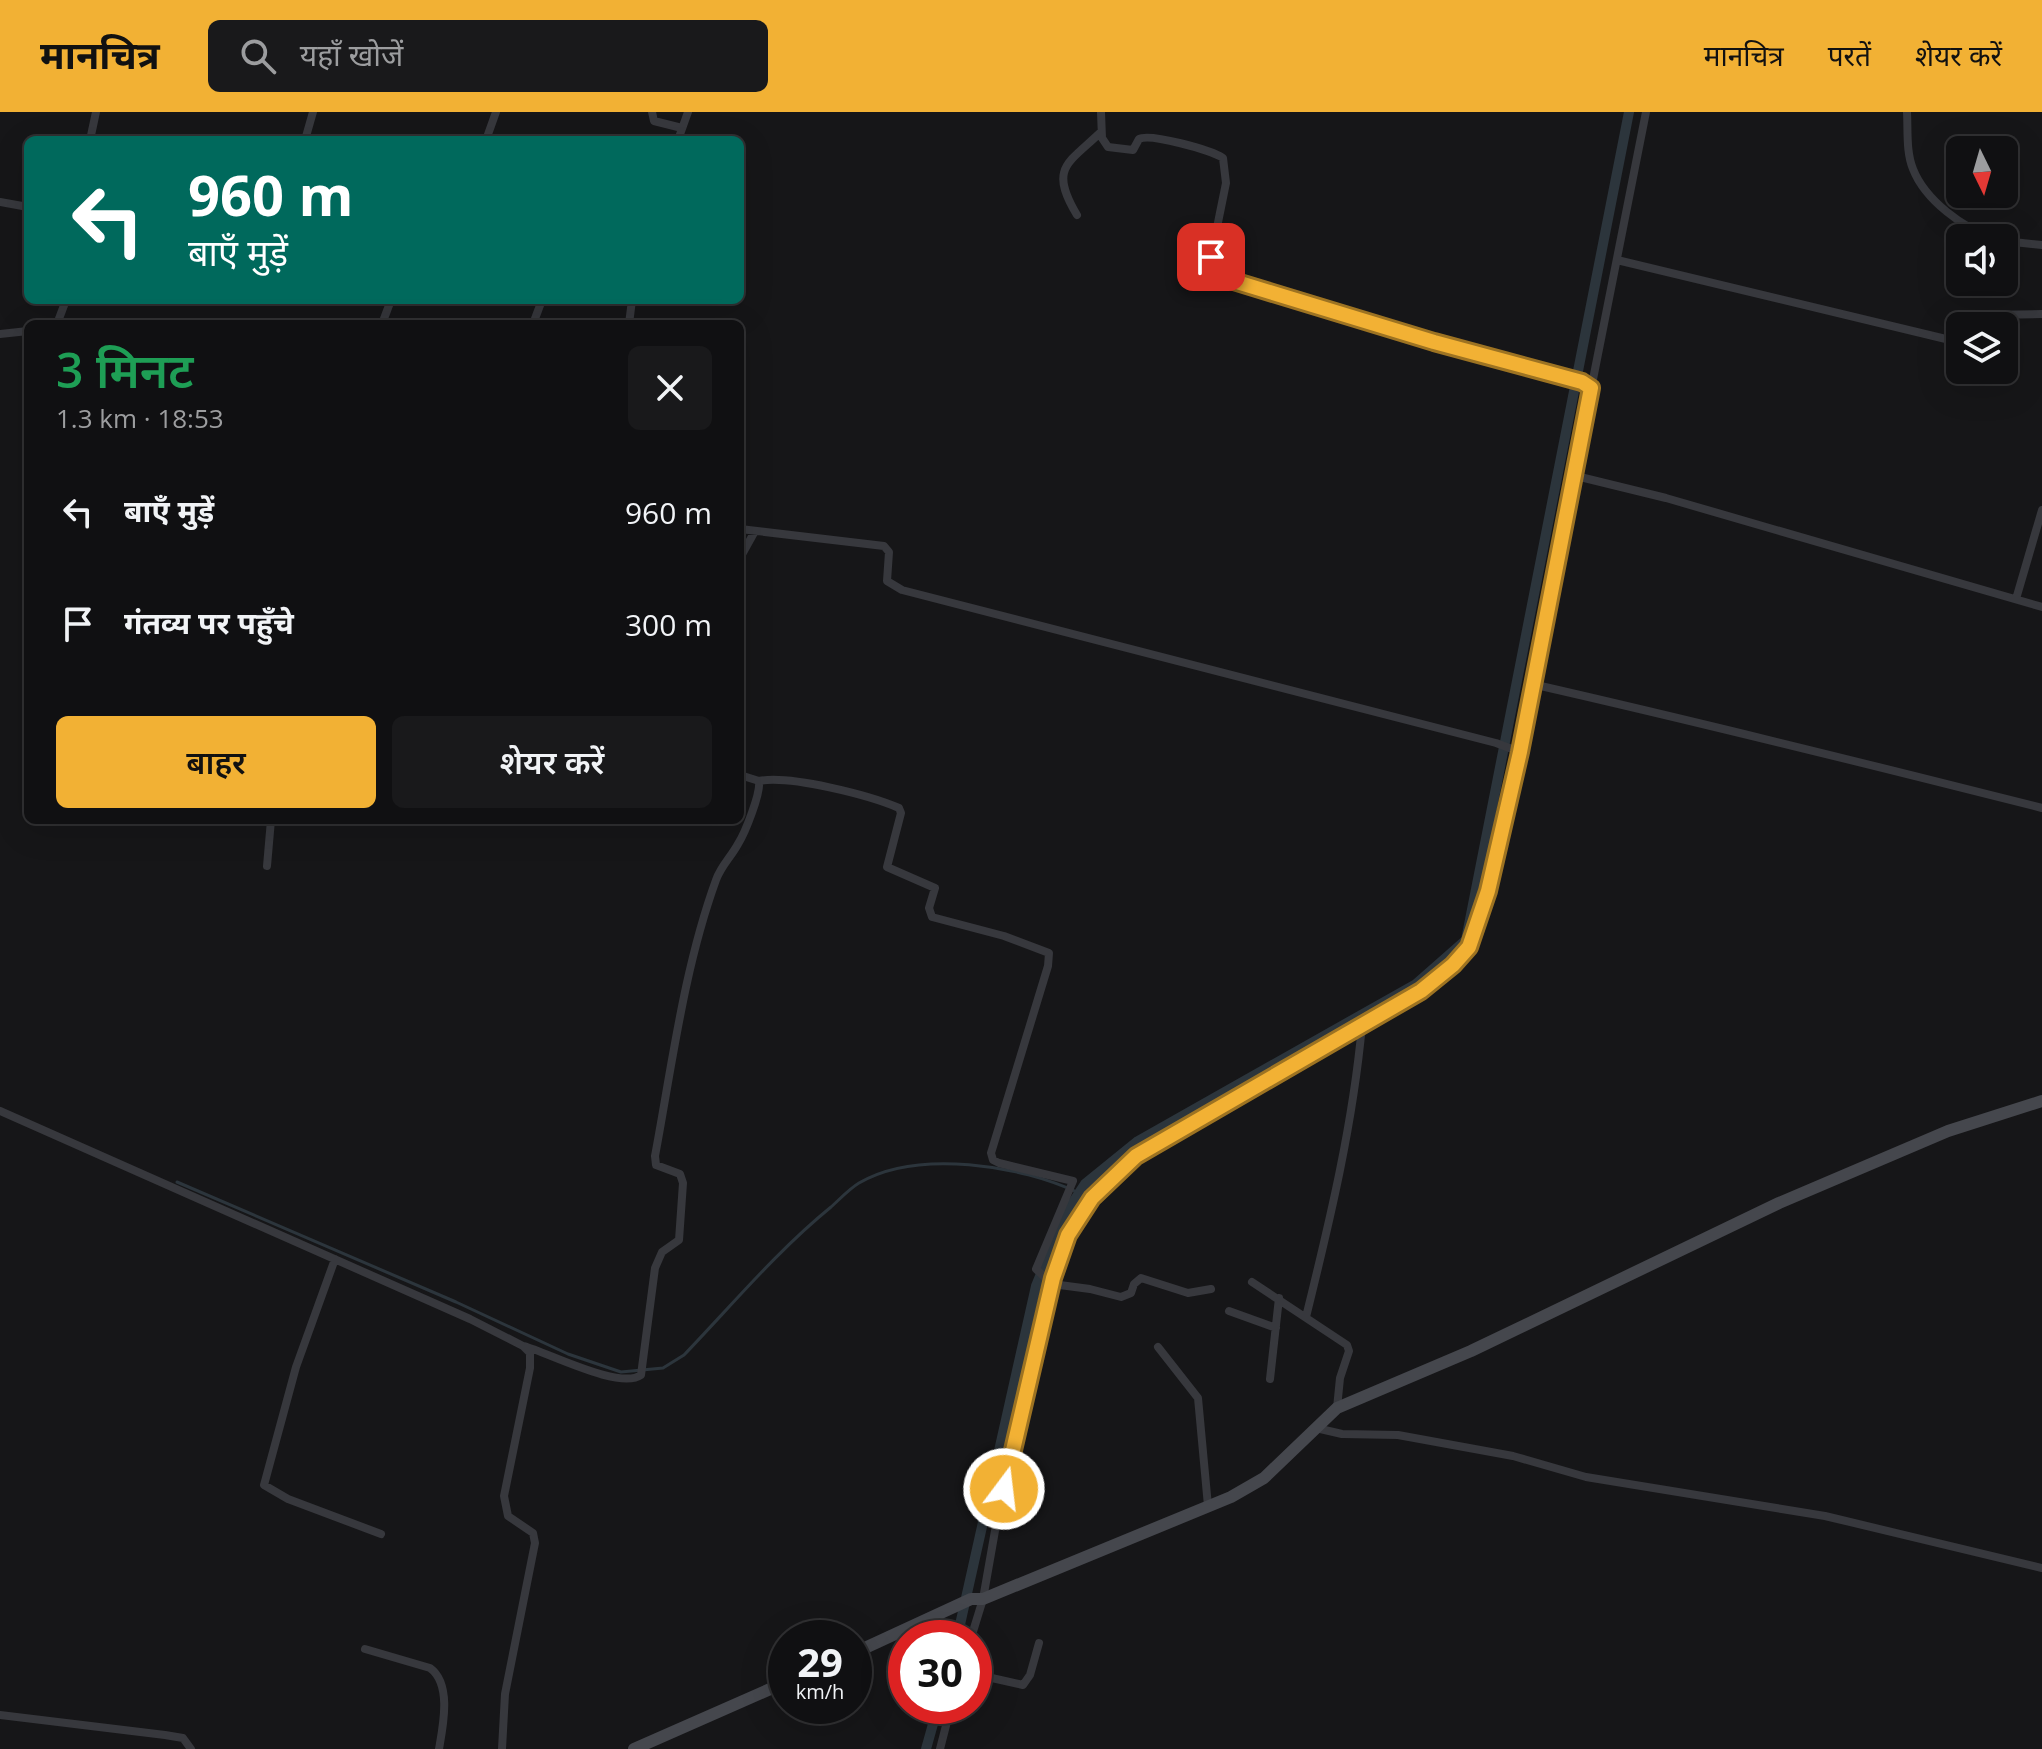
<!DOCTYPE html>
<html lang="hi">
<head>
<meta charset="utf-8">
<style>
  :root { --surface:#101012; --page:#19191b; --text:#f1f3f6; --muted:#9c9d9f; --line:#303032; --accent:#f2b134 }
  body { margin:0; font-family:"Open Sans","Noto Sans Devanagari",sans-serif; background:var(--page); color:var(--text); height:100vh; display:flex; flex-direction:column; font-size:30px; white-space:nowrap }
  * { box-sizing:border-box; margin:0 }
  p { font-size:26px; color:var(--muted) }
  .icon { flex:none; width:44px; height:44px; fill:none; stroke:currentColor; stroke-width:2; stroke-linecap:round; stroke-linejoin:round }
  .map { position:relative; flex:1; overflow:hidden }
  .drawer { position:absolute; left:24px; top:208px; width:720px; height:504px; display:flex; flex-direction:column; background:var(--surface); border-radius:12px; box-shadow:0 8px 32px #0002,0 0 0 2px var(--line) }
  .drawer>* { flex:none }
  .banner { position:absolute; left:24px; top:24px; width:720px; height:168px; border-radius:12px; box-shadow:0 8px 32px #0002,0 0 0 2px var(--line); background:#00695c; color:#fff; overflow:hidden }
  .needle { width:52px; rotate:175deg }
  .fabs { position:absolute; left:1946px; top:24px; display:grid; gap:16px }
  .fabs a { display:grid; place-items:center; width:72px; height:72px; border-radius:12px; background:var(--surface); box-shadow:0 8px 32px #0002,0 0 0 2px var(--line); font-size:40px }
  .speed { position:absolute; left:768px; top:1508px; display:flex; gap:16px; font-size:40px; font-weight:700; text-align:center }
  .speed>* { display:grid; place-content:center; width:104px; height:104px; border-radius:50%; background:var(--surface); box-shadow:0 8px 32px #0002,0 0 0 2px var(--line); line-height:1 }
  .speed small { font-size:20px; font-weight:400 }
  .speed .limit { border:12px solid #d22; background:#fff; color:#111 }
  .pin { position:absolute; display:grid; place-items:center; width:68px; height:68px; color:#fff; margin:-34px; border-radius:16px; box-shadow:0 4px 12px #0006 }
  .me { position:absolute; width:88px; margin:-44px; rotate:15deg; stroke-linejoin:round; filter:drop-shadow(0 0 6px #0008) }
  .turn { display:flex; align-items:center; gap:28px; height:168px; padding:0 32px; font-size:36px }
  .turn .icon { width:104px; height:104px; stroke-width:2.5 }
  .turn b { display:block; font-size:56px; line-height:68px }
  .round { display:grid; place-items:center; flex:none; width:84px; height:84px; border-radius:12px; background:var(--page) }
  .head { display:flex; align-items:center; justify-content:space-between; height:136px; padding:0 32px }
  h1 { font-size:48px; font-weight:600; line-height:60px; color:#1e9e55 }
  .cta { display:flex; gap:16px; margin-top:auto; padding:16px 32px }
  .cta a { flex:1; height:92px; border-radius:12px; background:var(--accent); color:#111; font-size:32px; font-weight:600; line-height:92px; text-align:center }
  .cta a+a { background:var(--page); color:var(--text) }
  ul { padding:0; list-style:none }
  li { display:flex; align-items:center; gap:24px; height:112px; padding:0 32px }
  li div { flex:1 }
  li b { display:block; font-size:30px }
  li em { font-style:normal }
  header { display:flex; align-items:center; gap:48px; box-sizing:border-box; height:112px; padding:0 40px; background:var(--accent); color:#111 }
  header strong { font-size:38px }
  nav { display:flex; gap:44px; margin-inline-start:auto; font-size:28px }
  .search { width:560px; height:72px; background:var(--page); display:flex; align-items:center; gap:20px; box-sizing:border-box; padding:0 28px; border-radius:12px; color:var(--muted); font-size:30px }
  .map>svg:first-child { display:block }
</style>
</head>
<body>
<header>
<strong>मानचित्र</strong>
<div class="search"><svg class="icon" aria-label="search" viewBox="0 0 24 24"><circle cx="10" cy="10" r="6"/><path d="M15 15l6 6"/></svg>यहाँ खोजें</div>
<nav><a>मानचित्र</a><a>परतें</a><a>शेयर करें</a></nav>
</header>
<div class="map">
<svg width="2042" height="1637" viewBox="0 0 2042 1637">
  <rect width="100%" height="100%" fill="#161618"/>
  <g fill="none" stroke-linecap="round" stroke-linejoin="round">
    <path stroke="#2c353c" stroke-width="3" d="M177 1070 456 1190 568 1242 621 1260 663 1256 684 1243C732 1193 777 1139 831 1095 840 1087 849 1077 859 1071 917 1037 1021 1053 1079 1081"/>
    <path stroke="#2c353c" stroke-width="10" d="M957 1526 1036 1174 1066 1101 1085 1072 1138 1029 1416 872 1466 828 1629 0
      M926 1637 938 1594"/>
    <path stroke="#37383d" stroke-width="8" d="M652 0 654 9 682 16
      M1101 0 1102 26 1108 35 1133 38 1139 27C1150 21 1211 38 1223 46L1226 71 1211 145V152L1219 164 1434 230 1582 270 1591 276
      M1907 0C1908 19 1906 40 1913 57 1925 88 1964 117 1994 126
      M90 28 96 0
      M305 28 313 0
      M486 28 496 0
      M678 28 688 0
      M0 90 28 95
      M1077 103C1049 56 1067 52 1101 20
      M2004 129 2042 133
      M1617 148 1950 228 1960 226
      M57 212 66 188
      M382 212 391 188
      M533 212 542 188
      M629 212 632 188
      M1973 214 1989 203 2042 202
      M0 222 28 219
      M1572 363 1666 386 2042 495
      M740 417 884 434 889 440 887 469 902 478 1496 631 1520 640
      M740 446 755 419
      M2016 487 2042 398
      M1532 572C1703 611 1872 653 2042 696
      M759 669C790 663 869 683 899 696L901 701 887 755 935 776 929 796 932 805 1004 824 1049 841 1048 854 991 1041 993 1048 999 1051 1073 1069 1036 1157 1052 1172 1090 1177 1121 1185 1131 1181 1134 1172 1141 1166 1188 1181 1211 1177
      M267 754 271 708
      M0 999 470 1207 523 1234 530 1241V1256L504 1384 508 1404 533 1421 535 1431 505 1582 502 1637
      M335 1147 296 1255 264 1373 288 1387 381 1422
      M1252 1170 1347 1233 1349 1239 1340 1266 1337 1296
      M1229 1199 1276 1216
      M1306 1205C1330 1108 1353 1012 1362 913
      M524 1234C549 1241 620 1278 641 1263L655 1156 662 1140 679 1128 683 1071 680 1062 656 1053 655 1044C672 953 684 856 716 768 721 754 731 745 738 732 745 721 761 681 759 669L740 663
      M1158 1235 1198 1286 1208 1394
      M1270 1267 1279 1186
      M1316 1316 1342 1322 1398 1323 1513 1344 1586 1365 1825 1404 2042 1456
      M971 1526 983 1487 996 1413 1062 1138 1076 1107 1092 1086 1109 1067 1136 1044 1421 879C1438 866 1456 853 1468 836 1490 806 1501 729 1509 691L1646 0
      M365 1537 430 1556C452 1572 443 1614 439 1637
      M974 1562 1023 1573 1030 1563 1039 1531
      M0 1603 165 1623 183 1626 191 1637
      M940 1637 951 1594"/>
    <path stroke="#45474d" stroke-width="12" d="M854 1541 971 1487H983L1231 1385 1264 1366 1337 1296 1471 1239 1779 1091 1948 1019 2042 989
      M634 1637 786 1570"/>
  </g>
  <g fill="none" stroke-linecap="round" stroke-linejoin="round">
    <defs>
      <path id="route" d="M1004 1377 1053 1166 1068 1123 1092 1086 1136 1044 1421 879 1453 853 1469 835 1488 779 1520 640 1591 276 1582 270 1434 230 1227 167 1214 159 1211 145"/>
    </defs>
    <use href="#route" stroke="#9d7322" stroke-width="20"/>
    <use href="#route" stroke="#f2b134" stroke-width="14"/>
  </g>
</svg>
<div class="fabs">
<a><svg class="needle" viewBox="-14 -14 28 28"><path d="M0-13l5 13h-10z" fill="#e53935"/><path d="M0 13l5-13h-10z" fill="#9c9d9f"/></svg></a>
<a><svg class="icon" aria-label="sound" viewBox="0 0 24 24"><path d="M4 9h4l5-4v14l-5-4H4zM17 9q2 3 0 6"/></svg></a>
<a><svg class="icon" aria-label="layers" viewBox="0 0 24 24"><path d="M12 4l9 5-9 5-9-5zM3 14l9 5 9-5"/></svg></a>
</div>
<div class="speed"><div>29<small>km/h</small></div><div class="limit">30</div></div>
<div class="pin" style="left:1211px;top:145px;background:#d93025"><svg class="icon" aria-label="arrive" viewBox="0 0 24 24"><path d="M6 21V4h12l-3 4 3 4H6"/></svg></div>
<svg class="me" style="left:1004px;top:1377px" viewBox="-20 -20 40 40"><circle r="17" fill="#f2b134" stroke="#fff" stroke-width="3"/><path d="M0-11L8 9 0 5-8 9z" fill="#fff"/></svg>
<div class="banner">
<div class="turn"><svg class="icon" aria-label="left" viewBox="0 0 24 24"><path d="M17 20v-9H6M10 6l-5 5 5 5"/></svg><div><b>960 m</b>बाएँ मुड़ें</div></div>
</div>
<section class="drawer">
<div class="head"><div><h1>3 मिनट</h1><p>1.3 km · 18:53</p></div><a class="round"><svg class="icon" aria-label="close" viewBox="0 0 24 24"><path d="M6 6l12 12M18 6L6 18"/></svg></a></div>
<ul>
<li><svg class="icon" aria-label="left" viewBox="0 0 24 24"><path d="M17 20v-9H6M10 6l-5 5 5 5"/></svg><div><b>बाएँ मुड़ें</b></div><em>960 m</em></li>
<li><svg class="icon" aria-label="arrive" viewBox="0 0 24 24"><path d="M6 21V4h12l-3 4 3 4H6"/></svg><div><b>गंतव्य पर पहुँचे</b></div><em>300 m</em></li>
</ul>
<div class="cta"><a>बाहर</a><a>शेयर करें</a></div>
</section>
</div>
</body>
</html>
